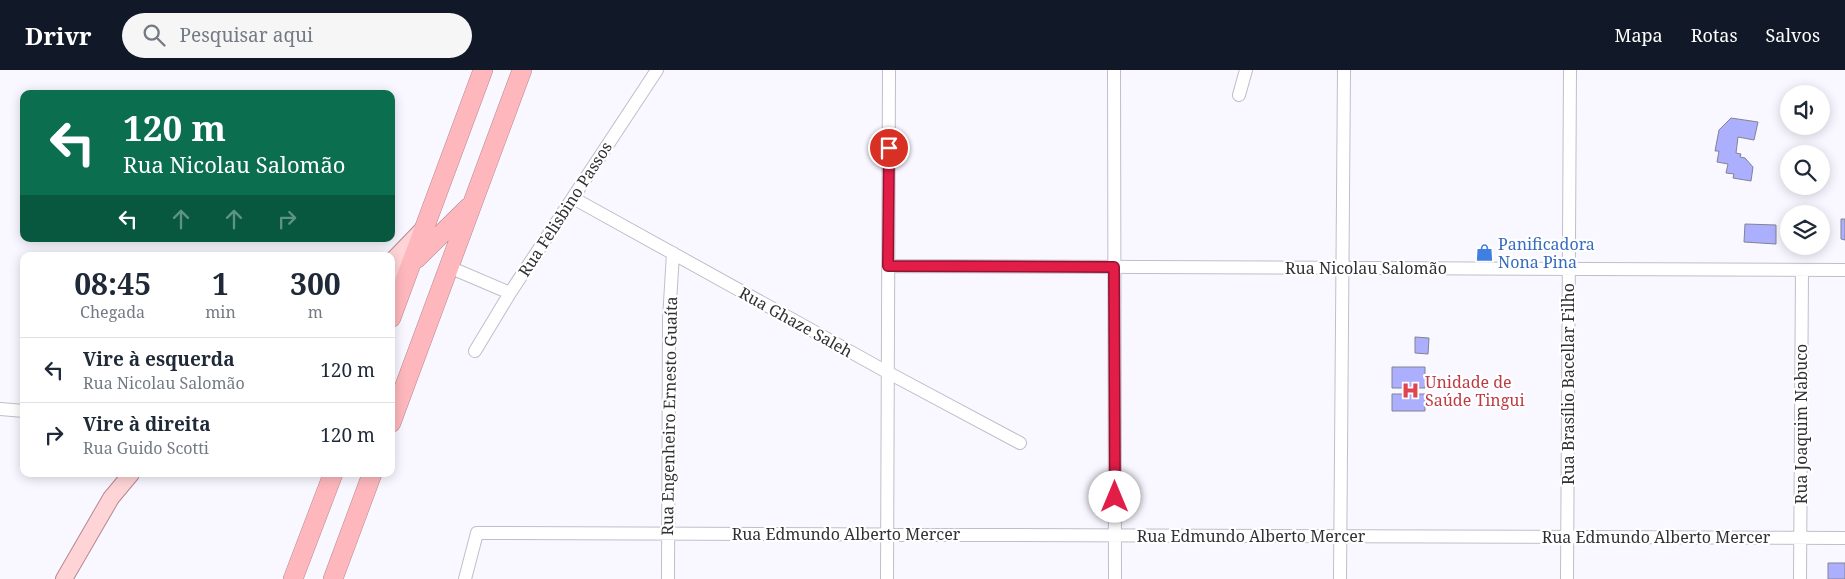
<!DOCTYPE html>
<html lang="pt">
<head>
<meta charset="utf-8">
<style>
  :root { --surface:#fff; --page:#f6f6f7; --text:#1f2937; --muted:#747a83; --line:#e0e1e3; --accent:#111827 }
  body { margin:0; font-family:"Noto Serif",serif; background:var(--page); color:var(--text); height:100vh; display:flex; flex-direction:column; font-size:19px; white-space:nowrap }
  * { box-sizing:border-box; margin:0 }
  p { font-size:16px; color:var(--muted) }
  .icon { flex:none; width:28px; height:28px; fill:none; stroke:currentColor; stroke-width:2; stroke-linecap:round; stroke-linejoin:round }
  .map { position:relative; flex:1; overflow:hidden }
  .sheet { position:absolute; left:20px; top:182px; width:375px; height:225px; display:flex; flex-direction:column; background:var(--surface); border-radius:10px; box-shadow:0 2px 12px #0003 }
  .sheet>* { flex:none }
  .top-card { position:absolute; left:20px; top:20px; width:375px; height:152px; border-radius:10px; box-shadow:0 2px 12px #0003; background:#0b6e4f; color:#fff; overflow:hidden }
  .buttons { position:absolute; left:1780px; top:15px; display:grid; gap:10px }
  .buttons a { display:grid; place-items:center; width:50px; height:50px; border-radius:50%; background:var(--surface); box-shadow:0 2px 12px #0003; font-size:25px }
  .pin { position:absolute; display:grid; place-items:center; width:42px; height:42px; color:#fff; margin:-21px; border:2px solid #fff; border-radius:50%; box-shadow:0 1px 5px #0007 }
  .me { position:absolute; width:55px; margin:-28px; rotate:0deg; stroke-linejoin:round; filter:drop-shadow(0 0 4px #0008) }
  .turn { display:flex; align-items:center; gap:18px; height:105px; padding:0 20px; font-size:22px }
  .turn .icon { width:65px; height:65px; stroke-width:2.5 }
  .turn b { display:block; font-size:35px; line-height:42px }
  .lanes { display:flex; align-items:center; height:48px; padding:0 20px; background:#0003; justify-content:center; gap:25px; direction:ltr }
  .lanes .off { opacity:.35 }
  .eta { display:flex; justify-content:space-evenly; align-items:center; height:85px; text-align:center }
  .eta b { font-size:30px; font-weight:700; line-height:35px }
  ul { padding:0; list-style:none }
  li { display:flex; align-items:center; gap:15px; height:65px; padding:0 20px; border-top:1px solid var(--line) }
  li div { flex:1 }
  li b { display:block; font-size:19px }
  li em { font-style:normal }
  header { display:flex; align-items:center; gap:30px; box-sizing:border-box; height:70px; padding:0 25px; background:var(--accent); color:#fff }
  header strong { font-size:24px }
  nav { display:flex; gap:28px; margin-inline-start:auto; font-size:18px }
  .search { width:350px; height:45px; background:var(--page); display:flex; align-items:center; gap:12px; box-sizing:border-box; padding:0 18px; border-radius:28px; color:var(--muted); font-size:19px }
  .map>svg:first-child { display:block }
</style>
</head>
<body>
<header>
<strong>Drivr</strong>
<div class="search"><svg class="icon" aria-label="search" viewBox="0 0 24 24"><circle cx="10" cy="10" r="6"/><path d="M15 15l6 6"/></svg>Pesquisar aqui</div>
<nav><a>Mapa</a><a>Rotas</a><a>Salvos</a></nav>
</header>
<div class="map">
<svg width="1845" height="509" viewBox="0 0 1845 509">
  <rect width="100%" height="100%" fill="#f9f7ff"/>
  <path fill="#abaffd" stroke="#838490" d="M1731 48 1758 52 1754 70 1738 67 1736 83 1741 84 1740 87 1745 88 1753 97 1751 111 1733 108 1734 104 1726 103 1728 94 1717 92 1719 81H1715L1719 60Z
    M1841 149H1845V170L1841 169Z
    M1745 154 1776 155V174L1744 172Z
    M1415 267 1429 268 1428 284 1415 283Z
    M1392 297H1425V318H1418V324H1425V341H1392V324H1404V318H1392Z
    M1828 493H1845V509H1828Z"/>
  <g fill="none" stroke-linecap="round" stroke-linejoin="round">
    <defs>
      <path id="minor" d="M1114 0 1115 509
        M1239 25 1246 0
        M573 128 887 302 1020 373
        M888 196 1845 200
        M449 197 510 223 657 0
        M475 281 510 223
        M0 339 24 341
        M465 509 477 463 1845 468
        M668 509 669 249 673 183
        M887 509 889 0
        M1340 509 1344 0
        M1567 509 1570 0
        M1800 509 1802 200"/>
      <path id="major" d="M391 192 423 159
        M391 213 411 194
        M64 509 111 428 131 404"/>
      <path id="highway" d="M416 189 469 137
        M391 248 483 0
        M391 353 522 0
        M293 509 333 404
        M333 509 372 404"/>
    </defs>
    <use href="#minor" stroke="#c1beca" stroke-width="14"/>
    <use href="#major" stroke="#b6888d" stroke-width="18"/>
    <use href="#highway" stroke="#b6888d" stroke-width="20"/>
    <use href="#minor" stroke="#fff" stroke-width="12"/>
    <use href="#major" stroke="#fed4d7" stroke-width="16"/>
    <use href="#highway" stroke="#feb8bd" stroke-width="19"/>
  </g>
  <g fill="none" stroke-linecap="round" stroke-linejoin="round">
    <defs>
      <path id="route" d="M889 78 888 196 1114 197 1115 427"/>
    </defs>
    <use href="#route" stroke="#92132f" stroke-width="12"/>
    <use href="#route" stroke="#e11d48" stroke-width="9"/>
  </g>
  <defs>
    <symbol id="shop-bare" viewBox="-9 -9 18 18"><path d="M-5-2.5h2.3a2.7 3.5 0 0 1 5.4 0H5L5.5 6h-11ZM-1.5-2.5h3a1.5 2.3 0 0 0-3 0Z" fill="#3f7fe0" stroke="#fff" stroke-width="2.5" paint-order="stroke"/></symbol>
    <symbol id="hospital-bare" viewBox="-9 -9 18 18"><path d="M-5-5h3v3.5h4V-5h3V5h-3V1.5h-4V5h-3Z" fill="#e0444e" stroke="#fff" stroke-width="2.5" paint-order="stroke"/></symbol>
  </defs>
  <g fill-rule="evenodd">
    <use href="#shop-bare" x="1472" y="170" width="25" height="25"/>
    <use href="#hospital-bare" x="1398" y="308" width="25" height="25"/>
  </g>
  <g text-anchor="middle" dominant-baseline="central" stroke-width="4.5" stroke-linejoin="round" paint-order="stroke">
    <g font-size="16" fill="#313035" stroke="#fff">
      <text transform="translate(565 139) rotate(-57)">Rua Felisbino Passos</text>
      <text x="1366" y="198">Rua Nicolau Salomão</text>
      <text transform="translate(796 252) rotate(29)">Rua Ghaze Saleh</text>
      <text transform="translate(1568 314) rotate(-90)">Rua Brasílio Bacellar Filho</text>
      <text transform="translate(669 346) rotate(-89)">Rua Engenheiro Ernesto Guaíta</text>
      <text transform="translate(1801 354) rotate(-90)">Rua Joaquim Nabuco</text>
      <text x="846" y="464">Rua Edmundo Alberto Mercer</text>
      <text x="1251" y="466">Rua Edmundo Alberto Mercer</text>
      <text x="1656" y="467">Rua Edmundo Alberto Mercer</text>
    </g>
    <g font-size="16" fill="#366cbe" stroke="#fff" text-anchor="start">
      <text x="1498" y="174">Panificadora<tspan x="1498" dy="18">Nona Pina</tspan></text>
    </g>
    <g font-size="16" fill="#be3a42" stroke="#fff" text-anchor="start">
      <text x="1425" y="312">Unidade de<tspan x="1425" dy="18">Saúde Tingui</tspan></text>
    </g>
  </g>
</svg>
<div class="buttons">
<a><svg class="icon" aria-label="sound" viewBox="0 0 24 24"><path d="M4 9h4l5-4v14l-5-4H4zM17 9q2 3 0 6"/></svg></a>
<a><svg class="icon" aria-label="search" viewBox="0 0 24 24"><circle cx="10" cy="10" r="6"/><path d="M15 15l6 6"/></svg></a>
<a><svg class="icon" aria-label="layers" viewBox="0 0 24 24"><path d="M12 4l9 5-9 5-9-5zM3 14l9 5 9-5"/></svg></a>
</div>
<div class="pin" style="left:889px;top:78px;background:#d93025"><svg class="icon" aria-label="arrive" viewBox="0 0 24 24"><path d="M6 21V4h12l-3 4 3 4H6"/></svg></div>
<svg class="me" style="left:1115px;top:427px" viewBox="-20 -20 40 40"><circle r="19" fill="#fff"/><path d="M0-13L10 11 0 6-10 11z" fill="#e11d48"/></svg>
<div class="top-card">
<div class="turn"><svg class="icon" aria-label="left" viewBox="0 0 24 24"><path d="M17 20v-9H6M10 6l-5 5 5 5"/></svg><div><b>120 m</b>Rua Nicolau Salomão</div></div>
<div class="lanes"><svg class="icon" aria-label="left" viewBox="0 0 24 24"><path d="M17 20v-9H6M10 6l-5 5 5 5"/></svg><svg class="icon off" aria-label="ahead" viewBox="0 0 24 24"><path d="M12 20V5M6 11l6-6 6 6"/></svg><svg class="icon off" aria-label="ahead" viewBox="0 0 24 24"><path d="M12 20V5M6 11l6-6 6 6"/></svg><svg class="icon off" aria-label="right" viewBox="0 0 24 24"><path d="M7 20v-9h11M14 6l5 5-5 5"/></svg></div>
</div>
<section class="sheet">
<div class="eta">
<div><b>08:45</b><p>Chegada</p></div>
<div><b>1</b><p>min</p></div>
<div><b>300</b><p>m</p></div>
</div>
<ul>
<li><svg class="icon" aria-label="left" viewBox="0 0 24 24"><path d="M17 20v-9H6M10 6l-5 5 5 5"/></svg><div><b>Vire à esquerda</b><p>Rua Nicolau Salomão</p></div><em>120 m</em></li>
<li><svg class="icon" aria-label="right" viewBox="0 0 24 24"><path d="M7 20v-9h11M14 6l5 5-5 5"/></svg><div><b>Vire à direita</b><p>Rua Guido Scotti</p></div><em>120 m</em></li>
</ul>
</section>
</div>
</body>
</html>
